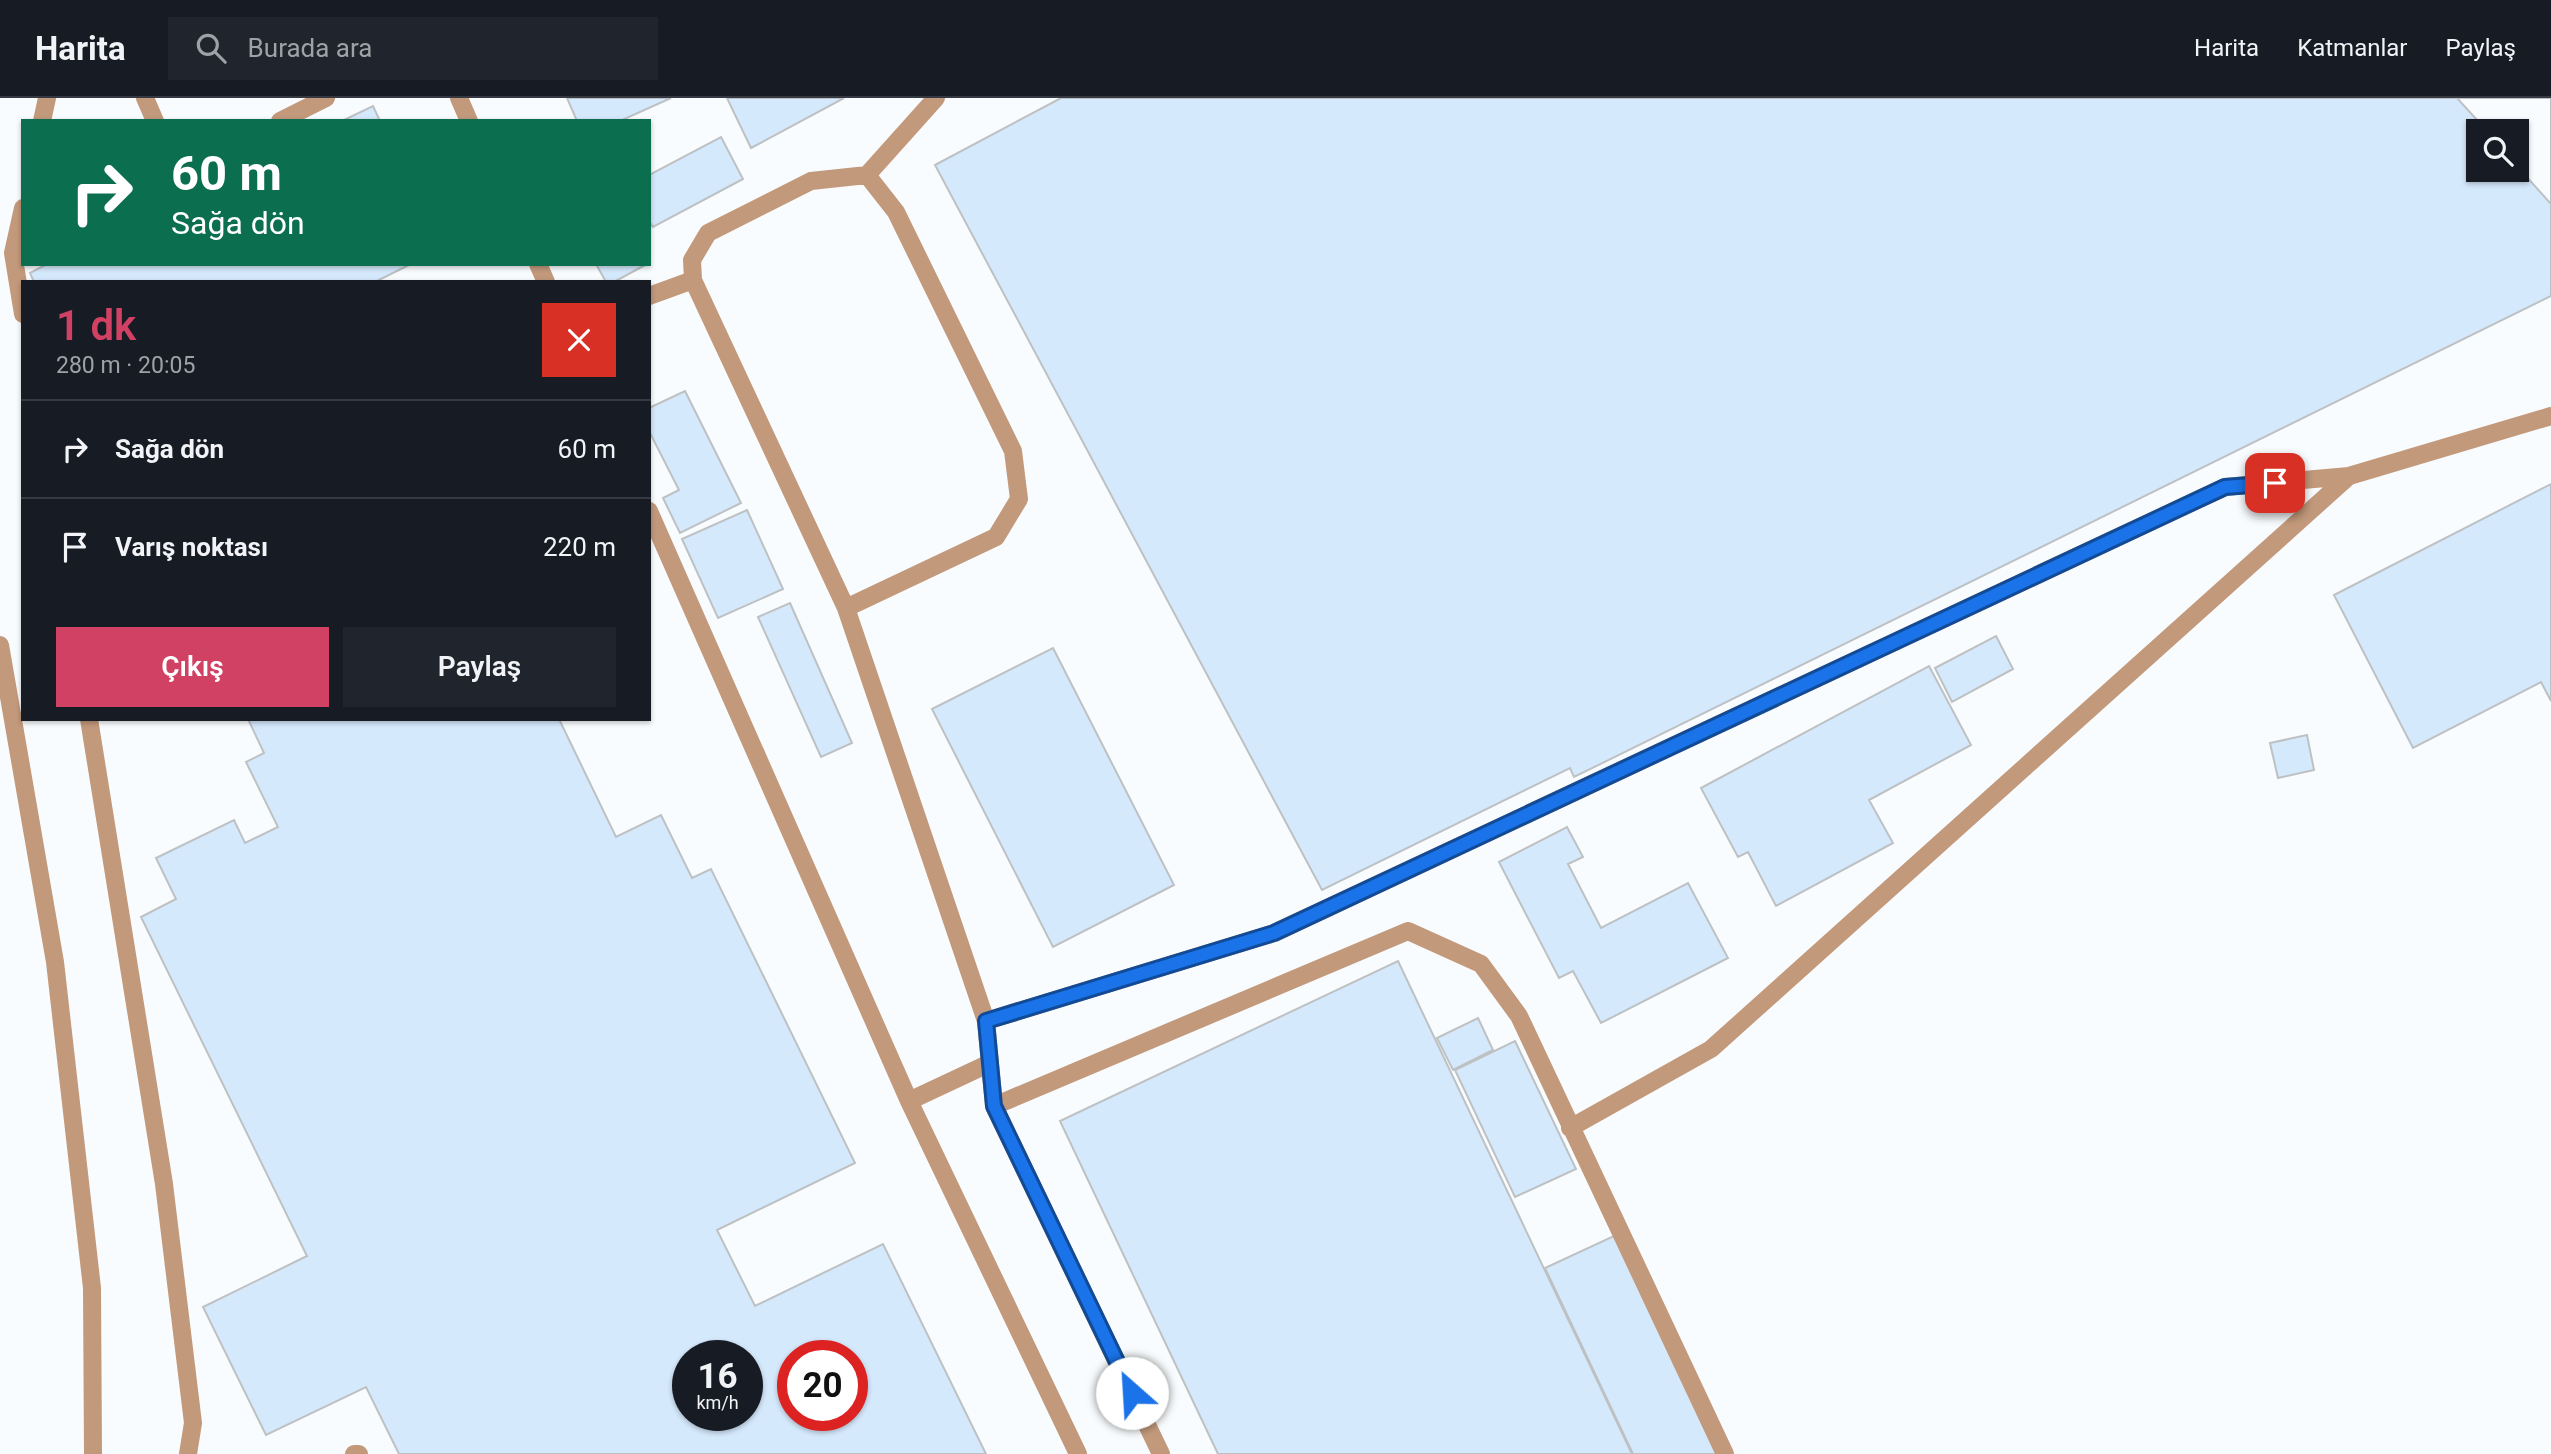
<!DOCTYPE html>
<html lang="tr">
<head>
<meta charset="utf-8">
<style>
  :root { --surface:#171b24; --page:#20242c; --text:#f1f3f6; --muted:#9ea1a6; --line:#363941; --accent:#d04163 }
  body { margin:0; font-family:Roboto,sans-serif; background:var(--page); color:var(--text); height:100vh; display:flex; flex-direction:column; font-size:26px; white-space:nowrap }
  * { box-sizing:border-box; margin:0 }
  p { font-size:23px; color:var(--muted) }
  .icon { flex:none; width:38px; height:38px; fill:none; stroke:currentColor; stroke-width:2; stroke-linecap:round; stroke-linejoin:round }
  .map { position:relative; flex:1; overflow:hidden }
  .sheet { position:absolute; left:21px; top:182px; width:630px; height:441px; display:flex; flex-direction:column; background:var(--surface); border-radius:0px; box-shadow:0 2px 5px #0004 }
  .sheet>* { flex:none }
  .banner { position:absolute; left:21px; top:21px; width:630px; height:147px; border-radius:0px; box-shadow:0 2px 5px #0004; background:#0b6e4f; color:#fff; overflow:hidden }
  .controls { position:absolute; left:2466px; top:21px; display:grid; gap:14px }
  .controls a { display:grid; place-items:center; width:63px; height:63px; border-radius:0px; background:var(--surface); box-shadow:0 2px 5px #0004; font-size:35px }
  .speed { position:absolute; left:672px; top:1242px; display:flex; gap:14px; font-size:35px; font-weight:700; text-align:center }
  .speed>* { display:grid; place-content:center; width:91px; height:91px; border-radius:50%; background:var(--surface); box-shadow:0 2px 5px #0004; line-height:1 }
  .speed small { font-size:18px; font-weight:400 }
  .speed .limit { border:10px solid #d22; background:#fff; color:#111 }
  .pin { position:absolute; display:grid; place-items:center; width:60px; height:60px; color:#fff; margin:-30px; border-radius:14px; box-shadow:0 4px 10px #0006 }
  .me { position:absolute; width:77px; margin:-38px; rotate:334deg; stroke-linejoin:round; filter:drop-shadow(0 0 5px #0008) }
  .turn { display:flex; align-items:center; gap:24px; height:147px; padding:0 35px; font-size:32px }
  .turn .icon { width:91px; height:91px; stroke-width:2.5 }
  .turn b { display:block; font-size:49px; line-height:60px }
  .round { display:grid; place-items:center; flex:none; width:74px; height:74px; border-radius:0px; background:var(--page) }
  .head { display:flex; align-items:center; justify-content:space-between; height:119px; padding:0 35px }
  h1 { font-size:42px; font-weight:600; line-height:52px; color:var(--accent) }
  .cta { display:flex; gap:14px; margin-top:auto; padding:14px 35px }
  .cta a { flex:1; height:80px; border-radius:0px; background:var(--accent); color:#fff; font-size:28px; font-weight:600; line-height:80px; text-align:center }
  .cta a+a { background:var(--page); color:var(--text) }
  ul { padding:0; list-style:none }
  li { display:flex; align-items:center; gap:21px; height:98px; padding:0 35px; border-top:2px solid var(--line) }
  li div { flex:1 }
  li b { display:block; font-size:26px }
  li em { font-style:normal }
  header { display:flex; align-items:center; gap:42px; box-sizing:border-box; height:98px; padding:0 35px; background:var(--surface); border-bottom:2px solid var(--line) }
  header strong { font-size:33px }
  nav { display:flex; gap:38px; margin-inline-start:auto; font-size:24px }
  .search { width:490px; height:63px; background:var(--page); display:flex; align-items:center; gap:18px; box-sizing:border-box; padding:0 24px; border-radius:0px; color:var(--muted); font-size:26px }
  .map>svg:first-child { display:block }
</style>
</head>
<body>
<header>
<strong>Harita</strong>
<div class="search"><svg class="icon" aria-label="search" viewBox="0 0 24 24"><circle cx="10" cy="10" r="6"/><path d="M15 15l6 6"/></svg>Burada ara</div>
<nav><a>Harita</a><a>Katmanlar</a><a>Paylaş</a></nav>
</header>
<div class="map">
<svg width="2551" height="1356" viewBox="0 0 2551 1356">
  <rect width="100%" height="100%" fill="#f9fcfe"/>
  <path fill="#d5e9fc" stroke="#bec1c3" stroke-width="2" fill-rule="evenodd" d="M567 0H671L620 23H577Z
    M727 0H844L751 50Z
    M1061 0H2551V198L1574 679 1570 670 1322 792 935 67ZM2478 33H2516V72H2478Z
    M2457 0H2551V106L2516 67V33H2487Z
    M373 8 380 23H342Z
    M721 39 743 81 653 129 649 123V77Z
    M47 166H411L375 184H34L30 175Z
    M596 166H647L614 184H606Z
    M685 293 741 405 680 435 663 400 679 392 649 333V310Z
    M2551 386V603L2541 584 2413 650 2334 497Z
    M747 412 783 491 718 520 682 441Z
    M790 505 852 645 821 659 758 519Z
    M1996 538 2013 571 1952 604 1935 570Z
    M1053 550 1174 787 1053 849 932 611Z
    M1929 568 1971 647 1869 702 1893 745 1776 808 1748 754 1738 759 1701 690Z
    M248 621H559L616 739 661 717 692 780 711 771 855 1065 717 1132 755 1208 883 1146 986 1356H399L366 1289 266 1337 203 1209 307 1158 141 819 176 801 156 760 234 722 245 745 278 729 246 664 264 655ZM688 1258H747V1318H688ZM793 1258H852V1318H793Z
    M2307 637 2314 672 2278 680 2270 645Z
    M1567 729 1583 759 1568 766 1601 830 1688 785 1728 860 1601 925 1573 873 1559 880 1499 764Z
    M1398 863 1632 1356H1218L1060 1023Z
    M1478 920 1493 952 1453 972 1437 940Z
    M1515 943 1576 1071 1515 1099 1455 972Z
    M1616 1137 1721 1356H1633L1545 1170Z"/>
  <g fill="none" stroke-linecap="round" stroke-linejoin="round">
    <path stroke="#c2997b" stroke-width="18" d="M145 0 155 23
      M459 0 469 23
      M42 23 47 0
      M280 23 326 0
      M867 77 936 0
      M23 110 13 155 23 216
      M538 166 546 184
      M649 198 693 182
      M649 413 909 1003 1078 1356
      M846 510 996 439 1019 401 1013 353 896 114 867 77 811 83 708 135 692 162 693 182 846 510 986 923 994 1008 1161 1356
      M0 547 55 864 92 1190 93 1356
      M89 621 164 1086 193 1325 188 1356
      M986 923 1274 835 2225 389 2349 378 2551 318
      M909 1003 990 965
      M994 1008 1408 833 1481 866 1519 918 1725 1356
      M1570 1030 1711 951 2349 378
      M354 1356H359"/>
  </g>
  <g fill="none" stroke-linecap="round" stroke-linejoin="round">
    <defs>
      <path id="route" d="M1132 1295 994 1008 986 923 1274 835 2225 389 2275 385"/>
    </defs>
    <use href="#route" stroke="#114b97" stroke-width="18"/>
    <use href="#route" stroke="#1a73e8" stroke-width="12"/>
  </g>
</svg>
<div class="controls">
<a><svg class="icon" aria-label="search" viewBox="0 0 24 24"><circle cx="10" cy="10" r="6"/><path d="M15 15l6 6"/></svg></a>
</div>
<div class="speed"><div>16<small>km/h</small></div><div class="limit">20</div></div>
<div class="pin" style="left:2275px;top:385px;background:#d93025"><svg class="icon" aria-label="arrive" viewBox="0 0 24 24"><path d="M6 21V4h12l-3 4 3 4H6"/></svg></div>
<svg class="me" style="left:1132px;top:1295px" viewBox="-20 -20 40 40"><circle r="19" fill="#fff"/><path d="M0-13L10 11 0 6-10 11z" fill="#1a73e8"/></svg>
<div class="banner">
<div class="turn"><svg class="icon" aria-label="right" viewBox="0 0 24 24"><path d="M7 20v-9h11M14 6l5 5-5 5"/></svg><div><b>60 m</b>Sağa dön</div></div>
</div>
<section class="sheet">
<div class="head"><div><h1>1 dk</h1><p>280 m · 20:05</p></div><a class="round" style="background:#d93025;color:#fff"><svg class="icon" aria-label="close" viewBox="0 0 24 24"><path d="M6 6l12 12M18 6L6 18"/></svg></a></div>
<ul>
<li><svg class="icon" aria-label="right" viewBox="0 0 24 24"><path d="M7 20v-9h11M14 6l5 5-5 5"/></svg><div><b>Sağa dön</b></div><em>60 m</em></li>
<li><svg class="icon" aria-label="arrive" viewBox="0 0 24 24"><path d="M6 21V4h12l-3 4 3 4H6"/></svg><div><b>Varış noktası</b></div><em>220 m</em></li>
</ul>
<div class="cta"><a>Çıkış</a><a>Paylaş</a></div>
</section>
</div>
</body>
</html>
